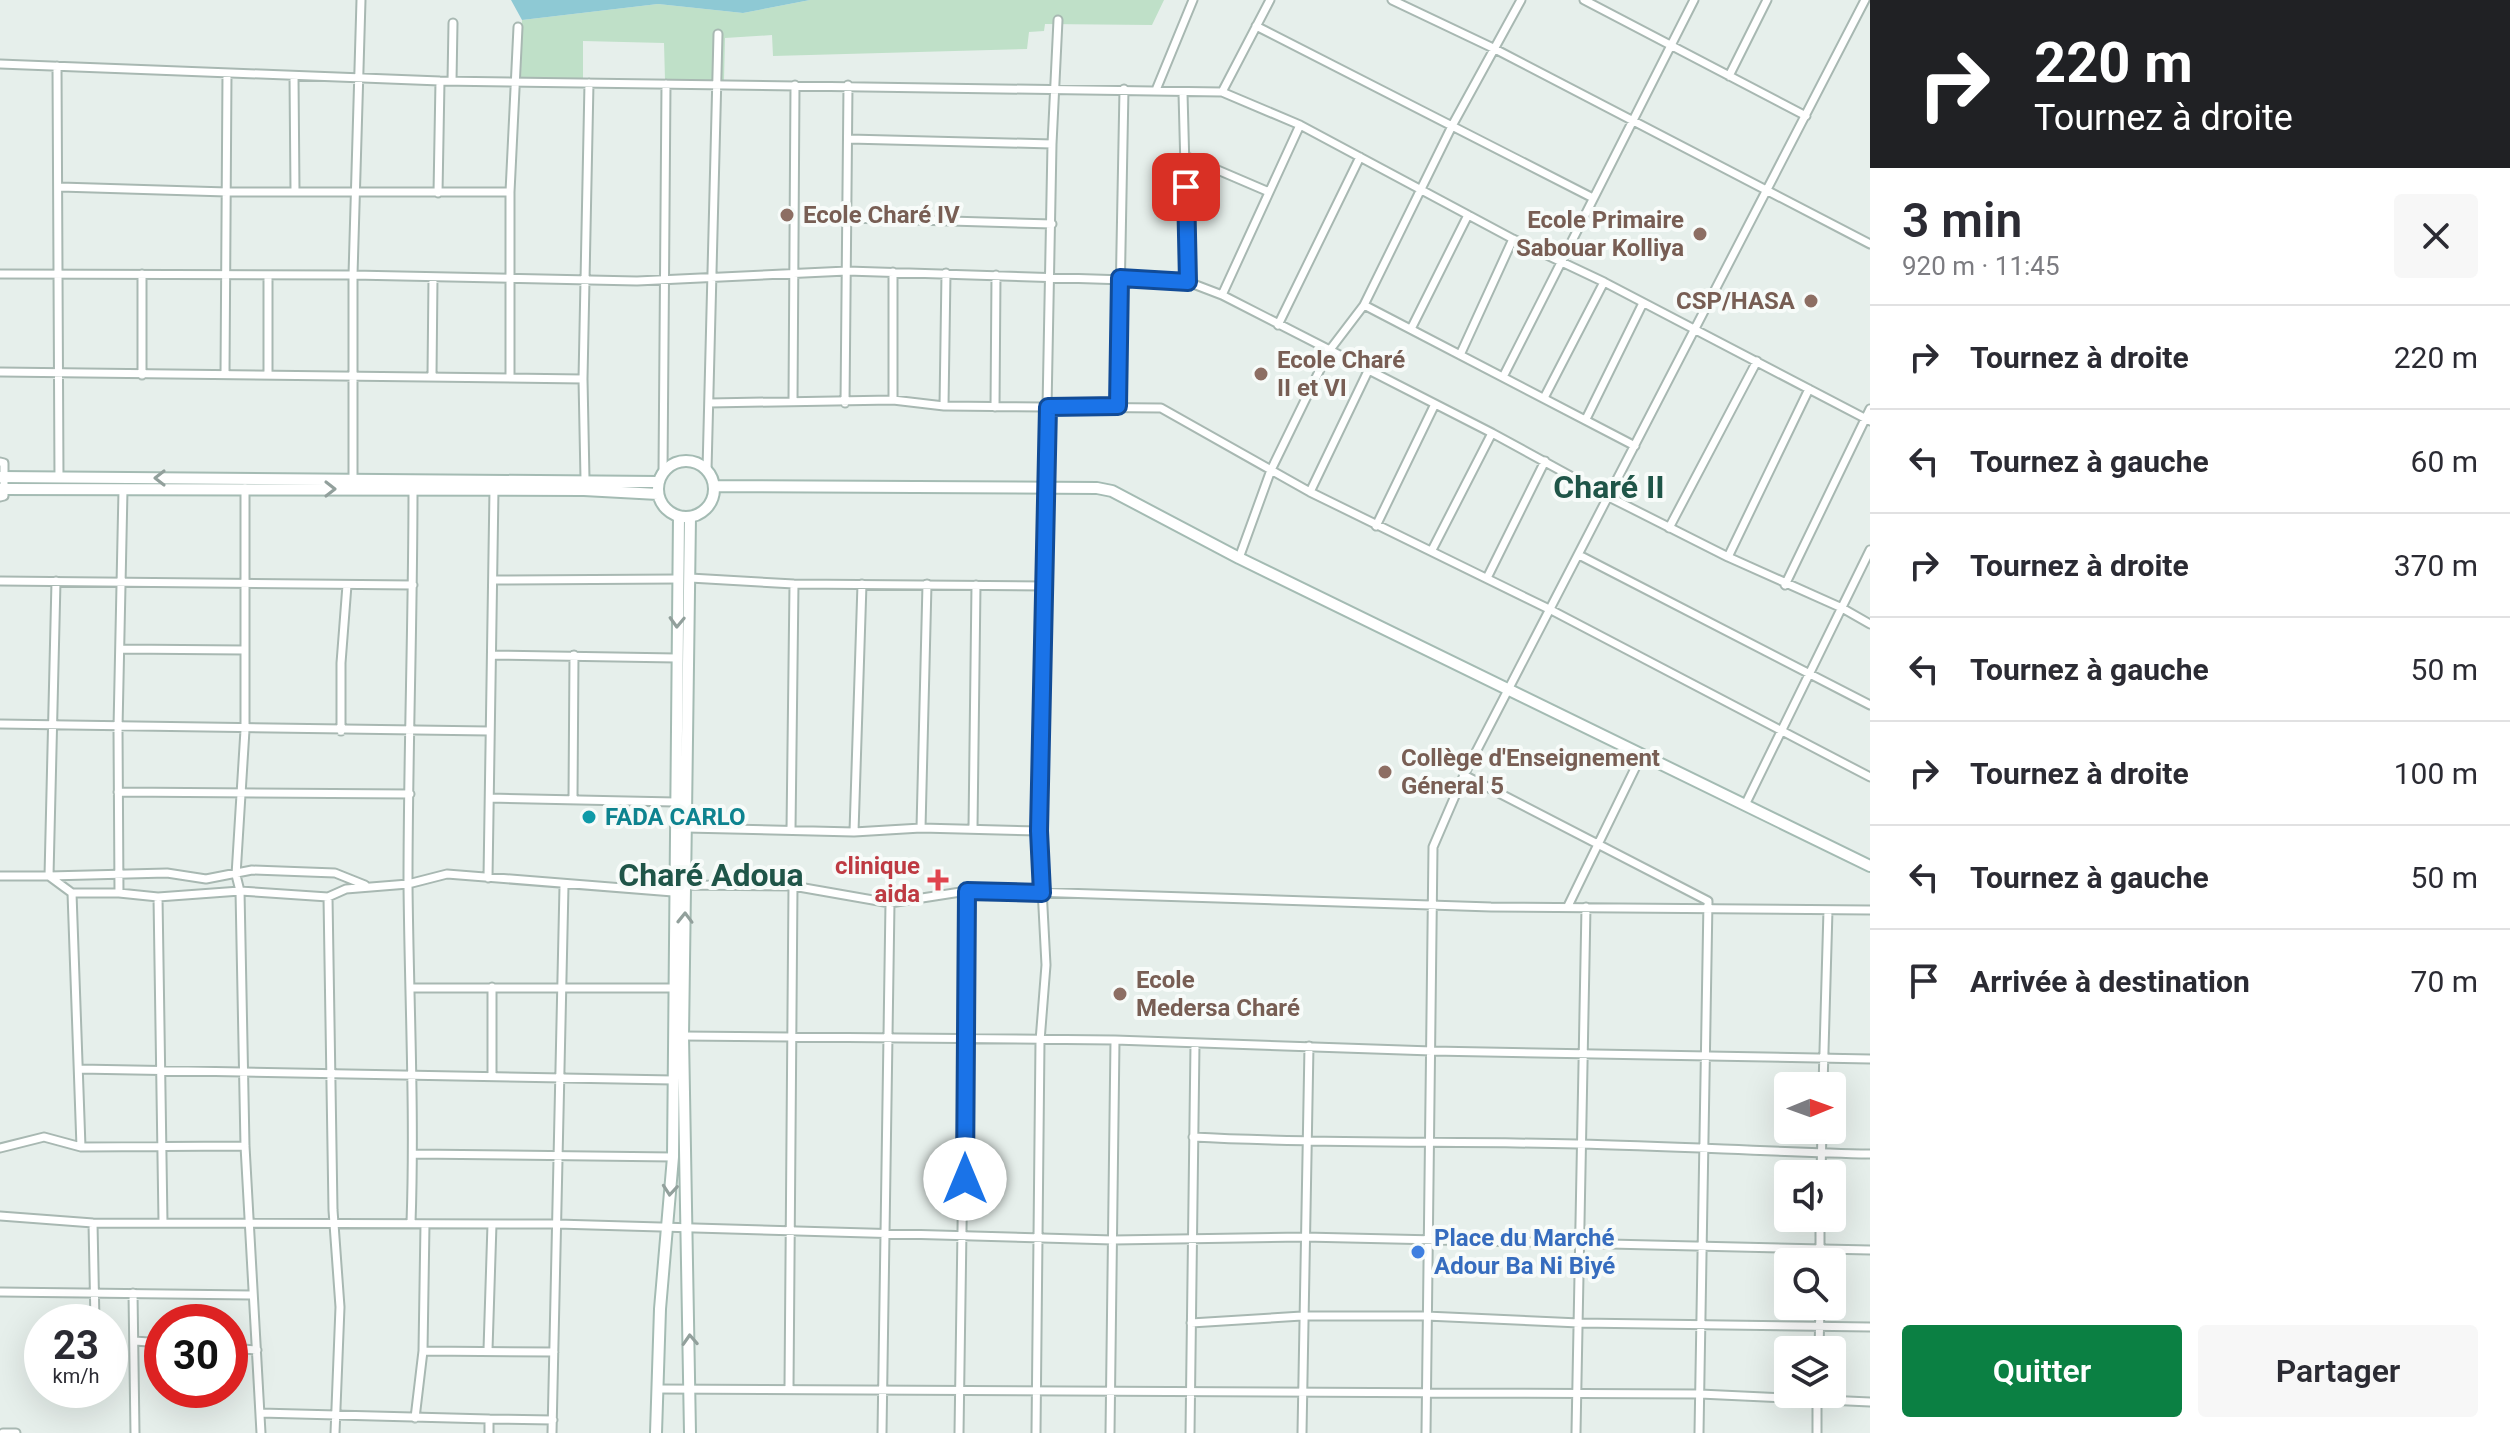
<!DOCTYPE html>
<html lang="fr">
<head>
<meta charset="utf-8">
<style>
  :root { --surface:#fff; --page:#f7f7f7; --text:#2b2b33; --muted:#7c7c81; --line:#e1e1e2; --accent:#0b8043 }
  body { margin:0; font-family:Roboto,sans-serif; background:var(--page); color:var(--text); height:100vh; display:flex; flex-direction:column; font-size:30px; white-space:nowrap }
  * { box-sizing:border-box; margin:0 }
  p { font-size:26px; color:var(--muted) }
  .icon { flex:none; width:44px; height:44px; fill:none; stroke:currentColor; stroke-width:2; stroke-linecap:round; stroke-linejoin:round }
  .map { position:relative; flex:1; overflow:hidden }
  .details { display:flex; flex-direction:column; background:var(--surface); width:640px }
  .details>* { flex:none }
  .banner { background:#202124; color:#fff; overflow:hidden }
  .needle { width:52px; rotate:89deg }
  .fabs { position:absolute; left:1774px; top:1072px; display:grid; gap:16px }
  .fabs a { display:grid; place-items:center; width:72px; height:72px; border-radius:8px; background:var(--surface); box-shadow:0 8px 32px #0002; font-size:40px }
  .speed { position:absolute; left:24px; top:1304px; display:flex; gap:16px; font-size:40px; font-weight:700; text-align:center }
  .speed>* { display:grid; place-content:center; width:104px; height:104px; border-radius:50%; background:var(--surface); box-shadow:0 8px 32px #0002; line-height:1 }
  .speed small { font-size:20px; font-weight:400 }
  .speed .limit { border:12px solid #d22; background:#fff; color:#111 }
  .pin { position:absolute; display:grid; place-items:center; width:68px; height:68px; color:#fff; margin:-34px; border-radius:16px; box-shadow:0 4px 12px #0006 }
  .me { position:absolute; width:88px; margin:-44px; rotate:0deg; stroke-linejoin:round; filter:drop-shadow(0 0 6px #0008) }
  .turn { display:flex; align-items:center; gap:28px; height:168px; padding:0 32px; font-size:36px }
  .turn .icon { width:104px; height:104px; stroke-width:2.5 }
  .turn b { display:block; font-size:56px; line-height:68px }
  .round { display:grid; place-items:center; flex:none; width:84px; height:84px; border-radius:8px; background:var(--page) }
  .summary { display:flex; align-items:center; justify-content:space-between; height:136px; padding:0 32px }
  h1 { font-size:48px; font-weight:600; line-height:60px }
  .action { display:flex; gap:16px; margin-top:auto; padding:16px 32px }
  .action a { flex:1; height:92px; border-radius:8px; background:var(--accent); color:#fff; font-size:32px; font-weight:600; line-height:92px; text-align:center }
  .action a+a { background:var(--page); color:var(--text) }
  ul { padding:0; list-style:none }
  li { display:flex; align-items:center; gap:24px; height:104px; padding:0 32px; border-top:2px solid var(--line) }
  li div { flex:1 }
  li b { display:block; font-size:30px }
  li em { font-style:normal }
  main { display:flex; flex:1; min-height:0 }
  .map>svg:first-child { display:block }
</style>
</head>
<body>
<main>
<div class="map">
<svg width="1870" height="1433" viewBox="0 0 1870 1433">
  <rect width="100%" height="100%" fill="#e6efeb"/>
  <path fill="#bfe0c8" d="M810 0H1164L1152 25 1045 24 1044 31 1029 32 1027 49 773 56 772 35 725 38 724 80H665L664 43 583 41V79L521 78 522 20 658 4 743 13Z"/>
  <path fill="#8ec9d4" d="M511 0H810L743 13 658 4 522 20Z"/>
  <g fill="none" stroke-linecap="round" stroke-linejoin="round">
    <defs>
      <path id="street" d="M1392 0 1493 48 1870 244
        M1584 0 1806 116
        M1256 26 1593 198
        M0 64 440 81 1222 92 1300 125 1513 239 1604 282 1870 421
        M57 66 59 478
        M294 76 295 191
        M1729 76 1767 0
        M452 81 453 23
        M1156 90 1193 0
        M1222 92 1270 0
        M1183 93 1188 282
        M849 139 1052 144
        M1185 156 1269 192
        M60 187 227 192H510
        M438 193 440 81
        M848 218 1052 224
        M0 274 353 275 637 281 847 271 1188 282 1222 295 1492 433 1609 497 1728 557 1842 608 1870 624
        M142 274V375
        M1222 295 1300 125
        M1364 305 1635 446
        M1278 325 1360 157
        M1411 329 1468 215
        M1460 355 1513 239
        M0 372 583 379
        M225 374 227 73
        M268 375V275
        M432 375 433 278
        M510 377V192L518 27
        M1503 377 1694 0
        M1544 398 1604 282
        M893 400V272
        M793 401 795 85
        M709 403 893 400 944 406 1161 408 1310 492 1551 610 1870 777
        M845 403 848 85
        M944 406 946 273
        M1118 406 1124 89
        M995 407 996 275
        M1586 419 1643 303
        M0 462 4 463V496L0 497
        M707 470 718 34
        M663 472 666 84
        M353 478V275L361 0
        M585 479 583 379 589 83
        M245 488V730L236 875 240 891 245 1146 261 1433
        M1310 492 1368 371
        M1376 526 1435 404
        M1669 528 1757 361
        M1432 550 1492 433
        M1579 555 1870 705
        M1728 557 1809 389
        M1239 558 1271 470 1329 351 1364 305 1453 124 1521 0
        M690 578 794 584 1046 586
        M1487 578 1545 461
        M493 580 678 579
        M0 581 413 585
        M56 581 49 876 167 873 206 879 252 870 335 873 365 885
        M1785 585 1870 409
        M120 649 244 650
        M492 655 676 658
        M0 724 489 731
        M341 731V663L347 585
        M1464 775 1708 901 1699 1433
        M118 792 410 794
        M490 798 675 802
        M573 798 574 655
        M1745 805 1870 550
        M686 828 854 832 921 828 1039 831
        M921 828 927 584
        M973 828 976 585
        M791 830 794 584
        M854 832 862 584
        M0 876H49L72 893H119L158 897 240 891 328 897 346 889 408 884 447 874 673 892 686 885 793 886 890 903 967 891H1003L1491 907 1870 910
        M488 878 494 489
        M72 893 81 1147
        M119 893 118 728 123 490
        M158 897 163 1222
        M328 897 333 1210 340 1307 335 1433
        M1568 906 1642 754
        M492 987V1075
        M411 988H674
        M683 1036 1115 1040 1432 1051 1870 1059
        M79 1069 673 1080
        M1823 1086 1828 910
        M1193 1137C1321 1144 1449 1141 1577 1144 1675 1146 1772 1152 1870 1154
        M0 1148 44 1137 81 1147 245 1146
        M413 1154 673 1157
        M1821 1174 1822 1130
        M0 1216 93 1223 557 1224 1113 1240 1304 1237 1870 1250
        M93 1223 95 1322
        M411 1223C415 1110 409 997 408 883 408 752 413 620 413 489
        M1820 1262V1218
        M0 1292 251 1295
        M133 1293 135 1433
        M1191 1323 1302 1316H1426L1579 1323 1870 1327
        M135 1341 162 1343
        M230 1348 257 1350
        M488 1350 492 1224
        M1819 1350 1820 1306
        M423 1351 554 1352
        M789 1387 793 886
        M657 1389 1700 1394 1870 1402
        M260 1413 489 1419V1433
        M415 1418 423 1351 425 1224
        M489 1419 553 1420
        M3 1433H16
        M552 1433 564 886
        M882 1433 890 903
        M959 1433 967 891
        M1036 1433 1040 1041 1046 965 1039 831 1052 144 1058 20
        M1110 1433 1115 1040
        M1190 1433 1195 1044
        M1302 1433 1309 1046
        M1426 1433 1433 847 1464 775 1865 0
        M1576 1433 1586 907
        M1817 1433V1395"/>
      <path id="secondary" d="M658 489a28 28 0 1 1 56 0a28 28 0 1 1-56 0Z
        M0 477 658 482
        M714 486 1097 488 1112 491 1239 558 1870 866
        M0 489 584 490 658 494
        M656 1433 660 1309 673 1157 679 516
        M690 1433 683 1036 690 517"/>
    </defs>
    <use href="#street" stroke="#a8b8b2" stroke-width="11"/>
    <use href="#secondary" stroke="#a4bbb3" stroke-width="14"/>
    <use href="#street" stroke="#fff" stroke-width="7"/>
    <use href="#secondary" stroke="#fff" stroke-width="10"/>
  </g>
  <defs><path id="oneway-chevron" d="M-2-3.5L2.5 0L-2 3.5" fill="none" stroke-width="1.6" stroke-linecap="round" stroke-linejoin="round" transform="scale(2)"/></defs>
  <g stroke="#92a09c">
    <use href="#oneway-chevron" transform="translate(160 478) rotate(-180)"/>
    <use href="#oneway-chevron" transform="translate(330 489)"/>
    <use href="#oneway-chevron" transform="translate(677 622) rotate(92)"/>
    <use href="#oneway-chevron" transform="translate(685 918) rotate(-89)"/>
    <use href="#oneway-chevron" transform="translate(670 1190) rotate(95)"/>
    <use href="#oneway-chevron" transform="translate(690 1340) rotate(-93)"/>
  </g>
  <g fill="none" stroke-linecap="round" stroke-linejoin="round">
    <defs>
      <path id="route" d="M965 1179 967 891 1042 893 1039 831 1048 407 1118 406 1120 278 1188 282 1186 187"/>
    </defs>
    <use href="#route" stroke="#114b97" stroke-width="20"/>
    <use href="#route" stroke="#1a73e8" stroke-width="14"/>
  </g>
  <g fill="#8d6e63" stroke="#f7fbf9" stroke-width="3">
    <circle cx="787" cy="215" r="8"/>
    <circle cx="1700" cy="234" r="8"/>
    <circle cx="1811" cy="301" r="8"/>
    <circle cx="1261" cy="374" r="8"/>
    <circle cx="1385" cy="772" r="8"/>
    <circle cx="1120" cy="994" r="8"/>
  </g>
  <circle fill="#0f9aa8" stroke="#f7fbf9" stroke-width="3" cx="589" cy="817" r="8"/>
  <path fill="#e0444e" stroke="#f7fbf9" stroke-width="3" d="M934 868h8v8h8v8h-8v8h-8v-8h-8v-8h8z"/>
  <circle fill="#3f7fe0" stroke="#f7fbf9" stroke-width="3" cx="1418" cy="1252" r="8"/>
  <g text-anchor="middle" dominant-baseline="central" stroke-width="8" stroke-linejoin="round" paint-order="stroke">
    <g font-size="24" font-weight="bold" fill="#785e54" stroke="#f7fbf9" text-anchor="start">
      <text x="803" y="215">Ecole Charé IV</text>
      <text x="1684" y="220" text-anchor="end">Ecole Primaire<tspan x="1684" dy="28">Sabouar Kolliya</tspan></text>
      <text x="1795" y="301" text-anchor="end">CSP/HASA</text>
      <text x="1277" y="360">Ecole Charé<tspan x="1277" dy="28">II et VI</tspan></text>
      <text x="1401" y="758">Collège d'Enseignement<tspan x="1401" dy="28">Géneral 5</tspan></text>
      <text x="1136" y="980">Ecole<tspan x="1136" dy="28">Medersa Charé</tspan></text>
    </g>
    <g font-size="24" font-weight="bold" fill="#0d838f" stroke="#f7fbf9" text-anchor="start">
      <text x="605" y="817">FADA CARLO</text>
    </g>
    <g font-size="24" font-weight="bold" fill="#be3a42" stroke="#f7fbf9" text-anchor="end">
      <text x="920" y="866">clinique<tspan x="920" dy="28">aida</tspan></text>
    </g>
    <g font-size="24" font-weight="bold" fill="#366cbe" stroke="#f7fbf9" text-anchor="start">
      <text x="1434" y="1238">Place du Marché<tspan x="1434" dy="28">Adour Ba Ni Biyé</tspan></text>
    </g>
    <g font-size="32" font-weight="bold" fill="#1f5548" stroke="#f7fbf9">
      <text x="1609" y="487">Charé II</text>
      <text x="711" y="875">Charé Adoua</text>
    </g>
  </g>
</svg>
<div class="fabs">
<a><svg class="needle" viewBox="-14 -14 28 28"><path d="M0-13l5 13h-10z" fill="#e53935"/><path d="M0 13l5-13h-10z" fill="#7c7c81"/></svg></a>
<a><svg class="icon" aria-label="sound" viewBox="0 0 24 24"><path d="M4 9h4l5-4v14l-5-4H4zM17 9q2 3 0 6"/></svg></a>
<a><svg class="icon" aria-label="search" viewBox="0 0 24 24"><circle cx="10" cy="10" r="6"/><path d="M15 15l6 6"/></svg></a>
<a><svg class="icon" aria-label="layers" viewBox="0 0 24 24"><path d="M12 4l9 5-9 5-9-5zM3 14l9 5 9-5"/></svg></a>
</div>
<div class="speed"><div>23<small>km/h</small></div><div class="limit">30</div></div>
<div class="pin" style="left:1186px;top:187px;background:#d93025"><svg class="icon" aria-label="arrive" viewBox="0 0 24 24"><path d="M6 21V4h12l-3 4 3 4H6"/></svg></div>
<svg class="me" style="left:965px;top:1179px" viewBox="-20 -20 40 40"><circle r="19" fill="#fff"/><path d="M0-13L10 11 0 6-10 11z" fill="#1a73e8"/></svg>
</div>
<section class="details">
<div class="banner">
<div class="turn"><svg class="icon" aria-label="right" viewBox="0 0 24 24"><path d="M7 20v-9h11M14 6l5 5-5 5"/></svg><div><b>220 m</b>Tournez à droite</div></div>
</div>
<div class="summary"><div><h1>3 min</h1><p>920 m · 11:45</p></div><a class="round"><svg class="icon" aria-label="close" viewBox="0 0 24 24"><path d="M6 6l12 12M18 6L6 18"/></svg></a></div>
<ul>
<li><svg class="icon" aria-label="right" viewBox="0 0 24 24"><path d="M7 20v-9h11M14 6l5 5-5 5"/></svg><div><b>Tournez à droite</b></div><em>220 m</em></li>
<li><svg class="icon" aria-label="left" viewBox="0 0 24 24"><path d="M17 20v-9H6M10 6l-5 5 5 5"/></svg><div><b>Tournez à gauche</b></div><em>60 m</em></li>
<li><svg class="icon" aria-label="right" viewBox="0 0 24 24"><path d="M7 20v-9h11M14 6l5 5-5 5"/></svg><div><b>Tournez à droite</b></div><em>370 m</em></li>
<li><svg class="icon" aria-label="left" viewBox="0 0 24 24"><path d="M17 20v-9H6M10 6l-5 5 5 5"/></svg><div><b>Tournez à gauche</b></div><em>50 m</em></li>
<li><svg class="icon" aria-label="right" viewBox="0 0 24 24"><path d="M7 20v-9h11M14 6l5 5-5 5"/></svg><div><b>Tournez à droite</b></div><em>100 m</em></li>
<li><svg class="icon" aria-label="left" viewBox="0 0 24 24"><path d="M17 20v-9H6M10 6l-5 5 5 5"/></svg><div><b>Tournez à gauche</b></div><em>50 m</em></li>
<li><svg class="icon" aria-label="arrive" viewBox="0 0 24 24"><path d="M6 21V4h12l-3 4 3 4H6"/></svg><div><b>Arrivée à destination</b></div><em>70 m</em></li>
</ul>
<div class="action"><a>Quitter</a><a>Partager</a></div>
</section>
</main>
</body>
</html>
